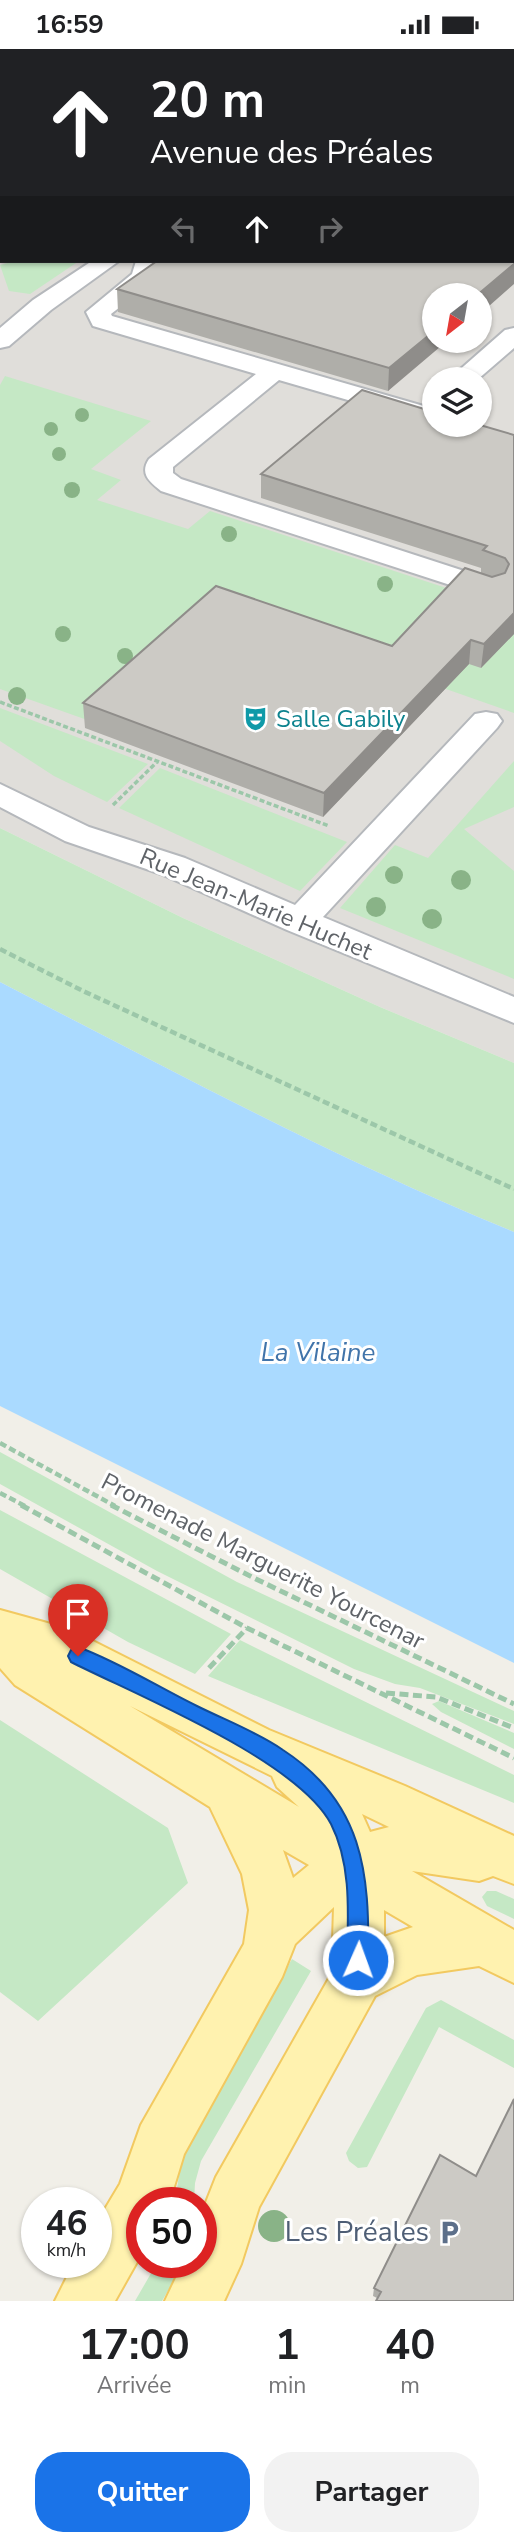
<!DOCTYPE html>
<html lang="fr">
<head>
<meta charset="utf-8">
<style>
  :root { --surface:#fff; --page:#f2f2f2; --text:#202124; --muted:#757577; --accent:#1a73e8 }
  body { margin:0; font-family:"Nunito Sans",sans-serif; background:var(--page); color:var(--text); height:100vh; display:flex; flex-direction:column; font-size:26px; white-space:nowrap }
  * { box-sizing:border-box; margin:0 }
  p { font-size:23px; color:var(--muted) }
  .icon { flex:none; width:38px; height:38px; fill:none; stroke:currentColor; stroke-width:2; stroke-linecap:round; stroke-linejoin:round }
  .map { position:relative; height:2252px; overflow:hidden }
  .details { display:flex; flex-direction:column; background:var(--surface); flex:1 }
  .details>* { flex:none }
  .banner { position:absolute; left:0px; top:0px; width:514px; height:214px; box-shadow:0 2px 5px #0004; background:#202124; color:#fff; overflow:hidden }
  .needle { width:46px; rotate:211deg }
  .fabs { position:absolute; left:422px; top:234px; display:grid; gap:14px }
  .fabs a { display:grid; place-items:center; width:70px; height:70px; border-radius:50%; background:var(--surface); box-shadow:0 2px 5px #0004; font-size:35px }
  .speed { position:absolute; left:21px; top:2138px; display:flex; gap:14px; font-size:35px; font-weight:700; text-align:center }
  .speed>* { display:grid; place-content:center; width:91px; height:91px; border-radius:50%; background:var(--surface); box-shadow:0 2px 5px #0004; line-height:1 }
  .speed small { font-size:18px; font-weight:400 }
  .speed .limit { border:10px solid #d22; background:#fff; color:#111 }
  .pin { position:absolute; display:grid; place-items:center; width:60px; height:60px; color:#fff; margin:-72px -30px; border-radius:50% 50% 50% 0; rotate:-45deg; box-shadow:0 0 7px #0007 }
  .pin .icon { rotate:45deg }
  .me { position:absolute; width:77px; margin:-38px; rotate:2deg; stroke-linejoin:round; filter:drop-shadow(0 0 5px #0008) }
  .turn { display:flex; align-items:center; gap:24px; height:147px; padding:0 35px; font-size:32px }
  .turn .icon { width:91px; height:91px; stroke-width:2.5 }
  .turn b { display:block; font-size:49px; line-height:60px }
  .lanes { display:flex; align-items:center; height:66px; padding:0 35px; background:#0003; justify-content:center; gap:35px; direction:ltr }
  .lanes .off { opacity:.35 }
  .eta { display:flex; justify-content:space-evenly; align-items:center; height:119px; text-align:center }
  .eta b { font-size:42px; font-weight:700; line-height:49px }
  .cta { display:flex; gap:14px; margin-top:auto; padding:14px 35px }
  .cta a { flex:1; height:80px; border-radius:28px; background:var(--accent); color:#fff; font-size:28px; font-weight:700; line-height:80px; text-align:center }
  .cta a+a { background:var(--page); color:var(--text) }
  .status { display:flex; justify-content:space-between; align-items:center; height:49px; padding:0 35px; background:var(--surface); direction:ltr }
  .status svg { height:19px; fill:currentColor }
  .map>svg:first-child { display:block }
</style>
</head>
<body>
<div class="status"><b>16:59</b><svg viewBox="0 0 49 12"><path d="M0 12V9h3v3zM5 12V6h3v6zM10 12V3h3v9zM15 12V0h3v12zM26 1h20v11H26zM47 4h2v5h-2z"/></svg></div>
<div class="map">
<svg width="514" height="2252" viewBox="0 0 514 2252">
  <rect width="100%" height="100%" fill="#f1efe8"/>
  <path fill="#e0deda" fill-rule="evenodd" d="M0 0H514V1014L380 958 183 869 0 779ZM2 2H513V212H2ZM434 247H480V292H434ZM434 331H480V376H434Z"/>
  <path fill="#c5e8c5" d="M15 212H79L30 245 9 242 0 216Z
    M5 327 151 372 91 420 121 431 97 451 188 480 210 462 514 561V664L446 640 90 672 0 640V336Z
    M0 659 148 715 107 753 54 727 0 692Z
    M514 712V758L464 780 514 822V930L340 859 395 796 428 809Z
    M160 719 347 793 300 842 119 759Z
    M0 779 183 869 380 958 514 1014V1183C338 1111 169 1020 0 933Z
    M0 1403 237 1533 514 1662V1675L420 1639 395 1635 354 1620 157 1522 0 1435Z
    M0 1461 231 1585 195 1625 128 1593 0 1520Z
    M240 1591 514 1726V1754L208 1627Z
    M439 1652 514 1684V1700L441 1663 432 1655Z
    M0 1671 168 1779 188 1834 38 1972 0 1943Z
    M487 1842H496L514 1850V1870L487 1857 482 1848Z
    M292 1910 311 1922 201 2112 195 2134 194 2154H175L182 2105Z
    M441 1951 514 1991V2019L439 1978 367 2118 358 2119 349 2112 346 2104 426 1959Z
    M157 2214H184L162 2252H135Z"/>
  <path fill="#aadaff" d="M0 933C169 1020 338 1111 514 1183V1614L0 1357Z"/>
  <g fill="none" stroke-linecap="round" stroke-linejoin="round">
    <defs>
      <path id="minor" d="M407 0H428L406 2Z
        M465 0H486L464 2Z
        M92 212H119L51 261 9 297 0 299V279L33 251Z
        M136 212H162L152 233 111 265 112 267 434 360V376L279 331 173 418V424L181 430 501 534 505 540 501 546 491 549 481 546 161 442C150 433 139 425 149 410L256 325 93 277 86 263 132 225Z
        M514 279V299L477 331H448L505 281Z
        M486 663 497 665 502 672 497 679 323 868 514 948V974L287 881 161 825 65 792 0 758V735L89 778 185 809 295 856 475 665Z"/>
      <path id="major" d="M0 1561 69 1580 269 1681 405 1737 514 1787V1835L493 1827 479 1832 412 1822 514 1881V1934L479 1917 417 1926 375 1947 259 2158 241 2215 224 2252H165L183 2214H201V2166L216 2128 332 1924 334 1858 295 1895 282 1928 184 2105 169 2154H142V2204L115 2252H55L74 2214H96V2175L120 2135 141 2076 244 1895 249 1861 242 1825 210 1758 15 1636 0 1619ZM130 1657 272 1727 277 1738 299 1758ZM362 1765 389 1778 370 1783ZM283 1801 309 1816 293 1829ZM384 1861 413 1878 384 1888Z"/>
    </defs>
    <use href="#minor" stroke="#b5b8bc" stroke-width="4"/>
    <use href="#major" stroke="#f2c960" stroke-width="4"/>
    <path stroke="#9cc7a9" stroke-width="3.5" stroke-dasharray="5 2.5" stroke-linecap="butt" d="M0 653 329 777
      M113 756 157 713"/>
    <path stroke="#9cc7a9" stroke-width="4.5" stroke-dasharray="7 3.5" stroke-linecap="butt" d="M0 900 83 942 514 1140
      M0 1394 115 1457
      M0 1444 25 1457"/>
    <path stroke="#9cc7a9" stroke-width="5" stroke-dasharray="9 4.5" stroke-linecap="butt" d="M21 1456 247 1579 514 1709
      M111 1456 254 1529 514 1655
      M209 1619 247 1579
      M386 1644 436 1648 514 1679"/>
    <use href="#minor" fill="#fff" fill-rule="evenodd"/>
    <use href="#major" fill="#fff2af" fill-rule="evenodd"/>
  </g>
  <g fill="#89b387">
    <circle cx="82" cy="366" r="7"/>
    <circle cx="51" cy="380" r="7"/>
    <circle cx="59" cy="405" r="7"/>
    <circle cx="72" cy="441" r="8"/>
    <circle cx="229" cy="485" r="8"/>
    <circle cx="385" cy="535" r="8"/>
    <circle cx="63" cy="585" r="8"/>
    <circle cx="125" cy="607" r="8"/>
    <circle cx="17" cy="647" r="9"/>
    <circle cx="394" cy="826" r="9"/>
    <circle cx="461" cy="831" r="10"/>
    <circle cx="376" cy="858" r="10"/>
    <circle cx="432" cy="870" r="10"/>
    <circle cx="274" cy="2177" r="16"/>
  </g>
  <path fill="#afaea9" d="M0 0 2 2V133L0 132Z
    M513 212 388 342 118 263 117 240Z
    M514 386V585L481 619 469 615 323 768 85 679 83 654 392 597 481 524V519L261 449V425Z
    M374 2239 514 2252 377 2249 373 2247Z"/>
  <path fill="#8f8d8a" d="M231 0H264L261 2H229Z
    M514 215V235L480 265V247H476Z
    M434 282V292H447L388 342 389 319Z
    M514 564V585L481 619 484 595Z
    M471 591 469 615 323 768 324 744Z"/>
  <path fill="#cccac5" stroke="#8f8d8a" stroke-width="2" d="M0 0H231L229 2H2V112L0 111Z
    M489 0H514V215L476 247H434V282L389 319 117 240 157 212H513V2H487Z
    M362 341 434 363V376H480L514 386V564L484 595 471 591 324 744 83 654 216 537 392 597 465 519 492 528 505 524 509 515 505 509 483 501 487 497 261 425Z
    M514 2050V2252H376L381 2243 374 2239 440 2106 476 2127Z"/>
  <path fill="#1a73e8" stroke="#114b97" stroke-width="2" d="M78 1598C119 1613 158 1638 197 1657 225 1671 257 1683 283 1701 363 1753 370 1824 368 1911L365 1919 358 1922 350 1919 347 1911C348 1867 352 1816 331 1775 297 1711 138 1647 71 1613L68 1607 71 1601Z"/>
  <defs>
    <symbol id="theatre-bare" viewBox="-9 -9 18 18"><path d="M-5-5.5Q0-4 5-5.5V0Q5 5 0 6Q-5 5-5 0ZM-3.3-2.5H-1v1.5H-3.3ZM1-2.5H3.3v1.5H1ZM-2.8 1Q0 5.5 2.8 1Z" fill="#0f9aa8" stroke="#fff" stroke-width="2.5" paint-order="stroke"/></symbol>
    <symbol id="parking-bare" viewBox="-9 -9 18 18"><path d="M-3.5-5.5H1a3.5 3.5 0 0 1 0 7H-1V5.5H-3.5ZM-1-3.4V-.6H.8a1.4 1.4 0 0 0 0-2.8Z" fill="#5c6f8a" stroke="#fff" stroke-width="2.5" paint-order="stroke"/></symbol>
  </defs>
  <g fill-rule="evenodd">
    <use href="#theatre-bare" x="238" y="652" width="35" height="35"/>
    <use href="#parking-bare" x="432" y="2166" width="35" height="35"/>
  </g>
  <g text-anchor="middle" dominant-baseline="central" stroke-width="6" stroke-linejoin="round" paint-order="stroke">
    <g font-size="24" fill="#0d838f" stroke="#fff" text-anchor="start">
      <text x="276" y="670">Salle Gabily</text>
    </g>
    <g font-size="24" fill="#5f6368" stroke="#fff">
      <text transform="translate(256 855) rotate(23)">Rue Jean-Marie Huchet</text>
      <text transform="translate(263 1512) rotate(27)">Promenade Marguerite Yourcenar</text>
    </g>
    <g font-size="26" font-style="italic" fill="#4174aa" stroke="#fff">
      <text x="318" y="1303">La Vilaine</text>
    </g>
    <g font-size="28" fill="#4e5e75" stroke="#fff" text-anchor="end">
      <text x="429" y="2183">Les Préales</text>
    </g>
  </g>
</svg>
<div class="fabs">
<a><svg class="needle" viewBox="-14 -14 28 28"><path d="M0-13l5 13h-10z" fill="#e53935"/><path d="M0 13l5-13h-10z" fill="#757577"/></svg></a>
<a><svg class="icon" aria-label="layers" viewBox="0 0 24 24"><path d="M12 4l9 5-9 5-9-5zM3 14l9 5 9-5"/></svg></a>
</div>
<div class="speed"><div>46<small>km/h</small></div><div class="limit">50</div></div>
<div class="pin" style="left:78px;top:1607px;background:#d93025"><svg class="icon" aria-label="arrive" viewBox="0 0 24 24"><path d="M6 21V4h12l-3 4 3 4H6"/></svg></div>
<svg class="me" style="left:358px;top:1911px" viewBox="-20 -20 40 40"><circle r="17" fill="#1a73e8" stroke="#fff" stroke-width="3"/><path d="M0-11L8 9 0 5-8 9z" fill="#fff"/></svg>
<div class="banner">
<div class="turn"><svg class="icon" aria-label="ahead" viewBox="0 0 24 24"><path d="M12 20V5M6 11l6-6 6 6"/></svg><div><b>20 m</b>Avenue des Préales</div></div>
<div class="lanes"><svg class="icon off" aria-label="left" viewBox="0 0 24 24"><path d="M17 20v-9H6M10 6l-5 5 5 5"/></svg><svg class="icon" aria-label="ahead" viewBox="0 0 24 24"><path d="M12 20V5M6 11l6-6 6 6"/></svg><svg class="icon off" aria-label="right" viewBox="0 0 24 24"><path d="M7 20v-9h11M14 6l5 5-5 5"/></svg></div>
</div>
</div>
<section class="details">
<div class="eta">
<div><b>17:00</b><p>Arrivée</p></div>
<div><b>1</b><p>min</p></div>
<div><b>40</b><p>m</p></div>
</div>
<div class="cta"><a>Quitter</a><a>Partager</a></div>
</section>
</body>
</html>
